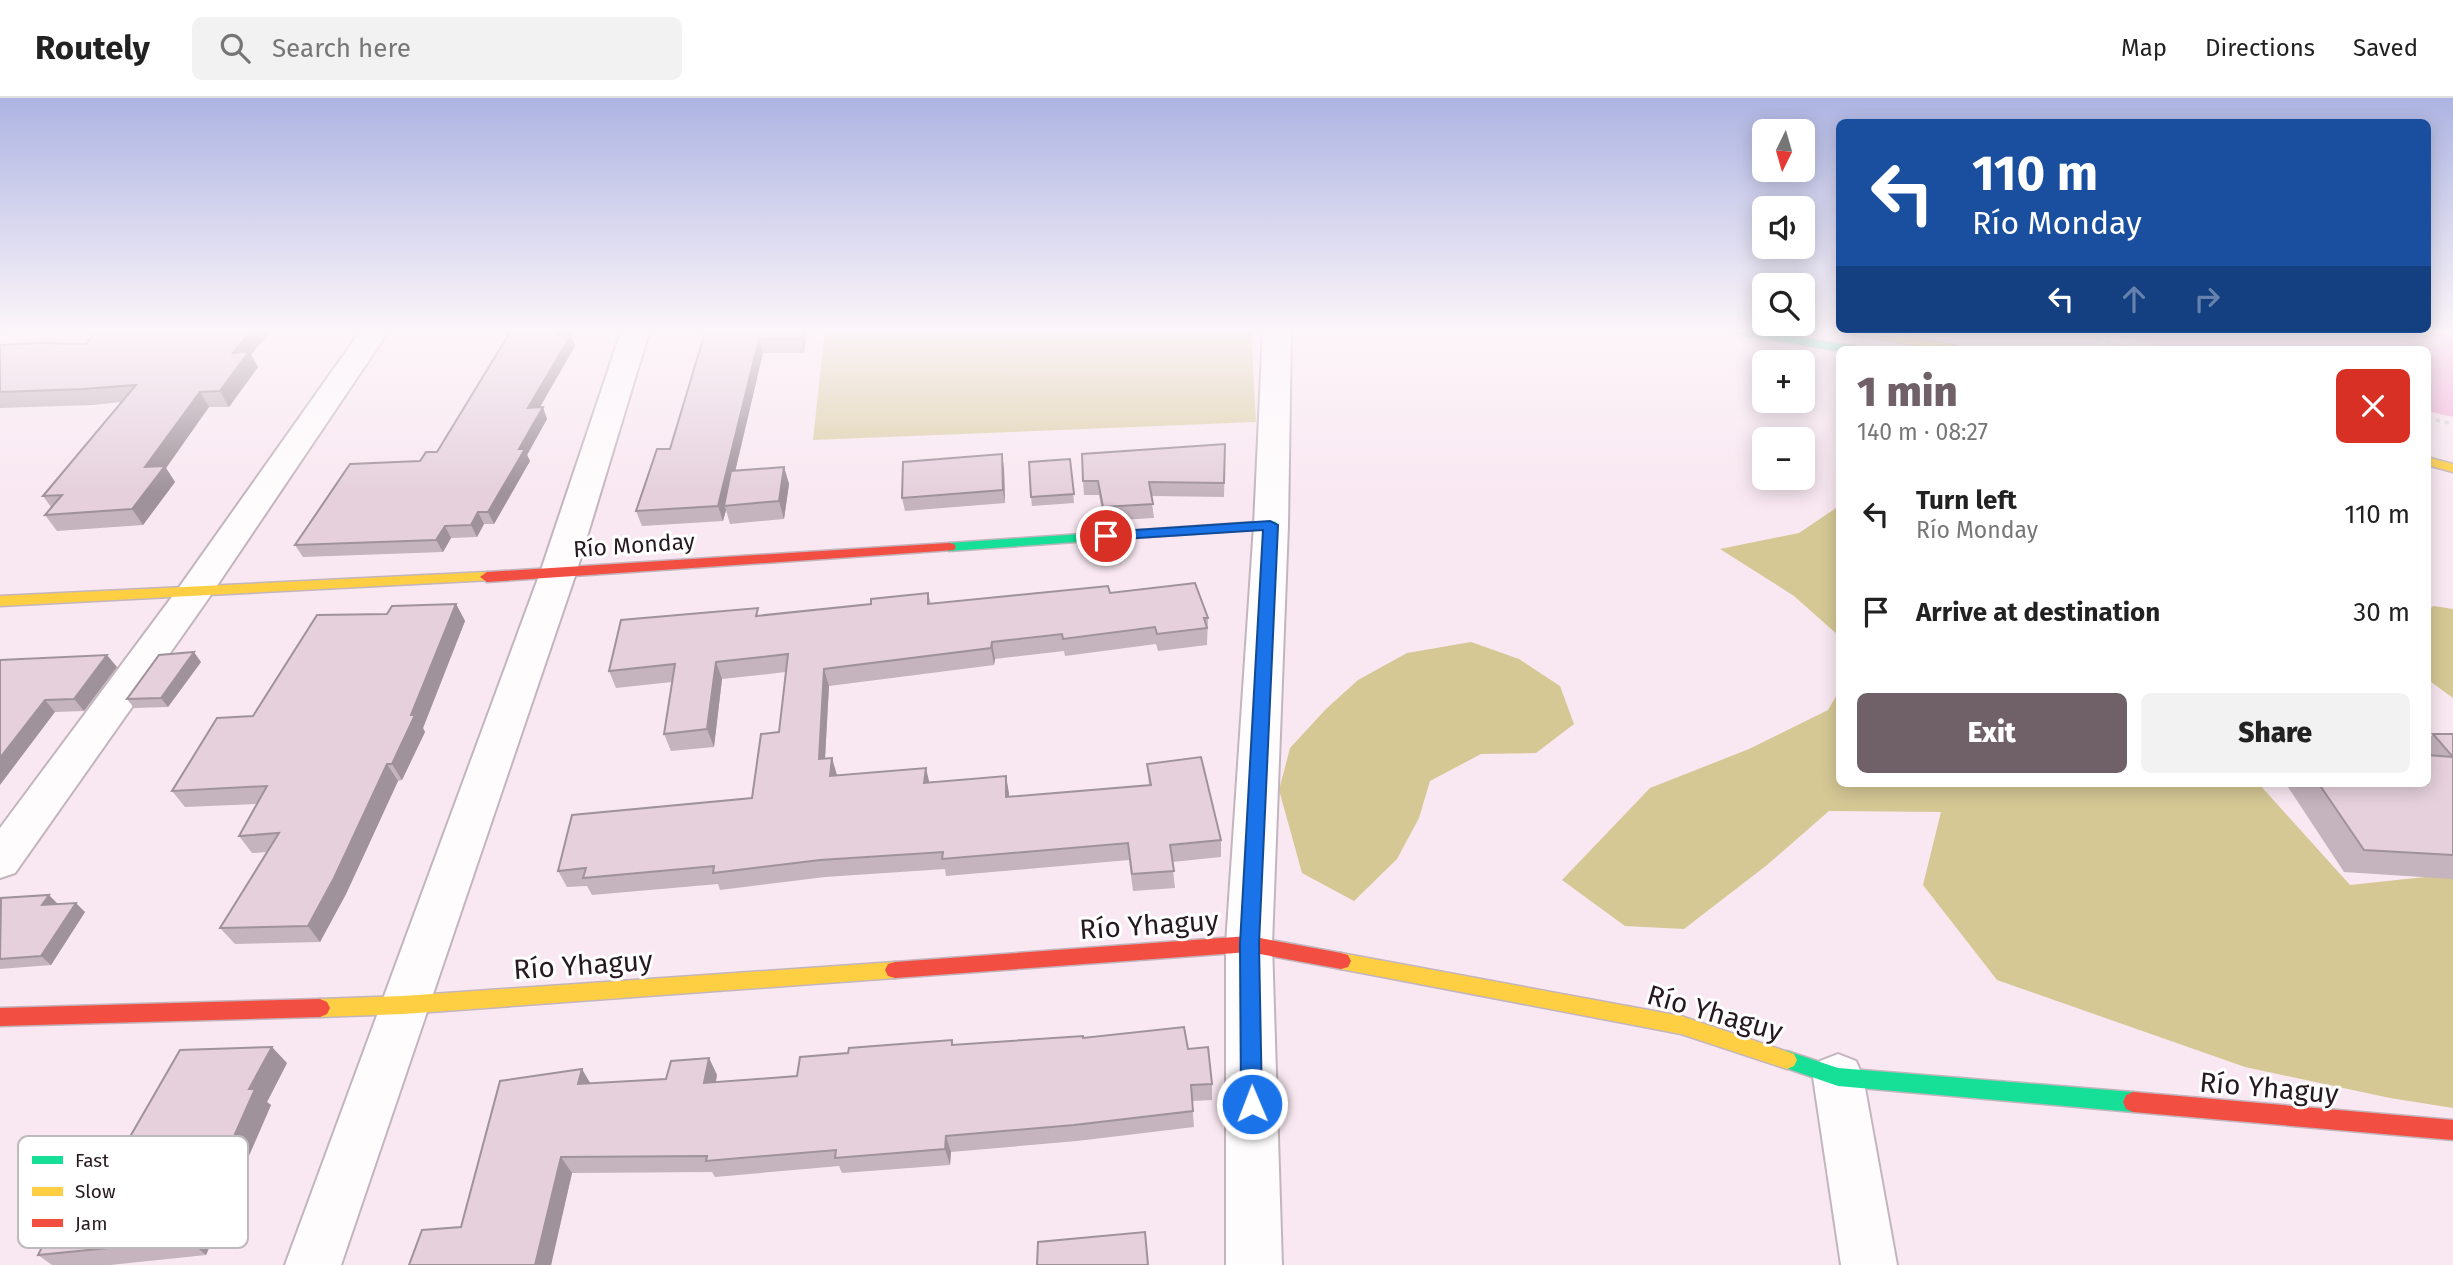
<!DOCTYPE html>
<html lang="en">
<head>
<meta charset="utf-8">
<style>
  :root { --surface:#fff; --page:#f2f2f2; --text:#222; --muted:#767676; --line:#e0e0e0; --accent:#706169 }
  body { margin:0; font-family:"Fira Sans",sans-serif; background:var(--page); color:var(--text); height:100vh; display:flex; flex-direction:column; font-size:26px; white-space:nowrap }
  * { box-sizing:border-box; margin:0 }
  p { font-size:23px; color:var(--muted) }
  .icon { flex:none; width:38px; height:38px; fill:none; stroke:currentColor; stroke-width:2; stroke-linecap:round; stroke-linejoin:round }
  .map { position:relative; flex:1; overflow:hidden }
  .side { position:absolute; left:1836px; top:248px; width:595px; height:441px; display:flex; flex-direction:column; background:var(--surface); border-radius:10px; box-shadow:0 4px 18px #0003 }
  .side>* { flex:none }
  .guide { position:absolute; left:1836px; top:21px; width:595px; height:214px; border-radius:10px; box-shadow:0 4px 18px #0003; background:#1a4fa0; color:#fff; overflow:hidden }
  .needle { width:46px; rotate:185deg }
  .controls { position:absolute; left:1752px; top:21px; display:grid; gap:14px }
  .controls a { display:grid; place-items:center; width:63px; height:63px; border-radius:10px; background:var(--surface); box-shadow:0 4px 18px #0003; font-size:35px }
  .pin { position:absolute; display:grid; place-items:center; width:60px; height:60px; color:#fff; margin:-30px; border:4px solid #fff; border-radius:50%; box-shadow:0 2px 7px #0007 }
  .me { position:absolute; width:77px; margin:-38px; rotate:359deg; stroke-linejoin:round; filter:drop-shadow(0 0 5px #0008) }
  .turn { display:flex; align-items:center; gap:24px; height:147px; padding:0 21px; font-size:32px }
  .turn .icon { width:91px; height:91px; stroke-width:2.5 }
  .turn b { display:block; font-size:49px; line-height:60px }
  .lanes { display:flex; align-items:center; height:66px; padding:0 21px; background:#0003; justify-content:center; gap:35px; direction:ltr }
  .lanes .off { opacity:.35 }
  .round { display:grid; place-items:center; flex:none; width:74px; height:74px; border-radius:10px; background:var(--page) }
  .summary { display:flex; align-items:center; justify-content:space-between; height:119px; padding:0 21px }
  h1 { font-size:42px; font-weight:800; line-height:52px; color:var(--accent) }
  .action { display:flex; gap:14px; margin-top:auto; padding:14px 21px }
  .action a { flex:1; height:80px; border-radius:10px; background:var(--accent); color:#fff; font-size:28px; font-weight:800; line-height:80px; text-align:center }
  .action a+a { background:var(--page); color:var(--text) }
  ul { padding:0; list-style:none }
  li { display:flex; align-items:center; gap:21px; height:98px; padding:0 21px }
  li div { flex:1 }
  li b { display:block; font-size:26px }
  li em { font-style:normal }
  header { display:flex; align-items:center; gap:42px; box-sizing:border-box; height:98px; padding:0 35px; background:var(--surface); border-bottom:2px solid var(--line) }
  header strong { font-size:33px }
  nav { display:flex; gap:38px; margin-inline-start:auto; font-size:24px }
  .search { width:490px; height:63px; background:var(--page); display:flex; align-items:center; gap:18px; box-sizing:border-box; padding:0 24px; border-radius:10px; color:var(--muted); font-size:26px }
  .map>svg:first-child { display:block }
</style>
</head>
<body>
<header>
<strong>Routely</strong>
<div class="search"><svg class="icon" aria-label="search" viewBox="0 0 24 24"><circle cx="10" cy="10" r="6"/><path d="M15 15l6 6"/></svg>Search here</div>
<nav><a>Map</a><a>Directions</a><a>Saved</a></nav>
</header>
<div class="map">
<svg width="2453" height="1167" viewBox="0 0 2453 1167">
  <rect width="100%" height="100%" fill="#f9e8f1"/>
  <path fill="#dcd0aa" d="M825 231H1251L1256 324 813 342Z"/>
  <path fill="#d5c895" d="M1839 408V538L1794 498 1720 451 1799 435Z
    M2434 508 2453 511V600L2427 581V511Z
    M1471 544 1519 561 1560 588 1574 626 1536 655 1481 656 1430 683 1419 720 1397 761 1354 803 1302 775 1279 692 1290 650 1326 611 1358 582 1407 555Z
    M1839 593V686H2259L2350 787 2453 776V1010L2390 1000 2245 969 1997 882 1923 787 1941 714 1829 713 1767 767 1684 831 1625 828 1562 782 1650 690 1749 651 1828 612Z"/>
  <path fill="#f4b3da" d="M2087 231H2453V319L2427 313V252H2176Z"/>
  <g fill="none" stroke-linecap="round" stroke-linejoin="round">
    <defs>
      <path id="street" d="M362 231H390L206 504 15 775 0 780V730L180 488Z
        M622 231H650L576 475 341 1167H285L540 475Z
        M1263 231H1291L1288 427 1272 846 1282 1167H1226V846L1254 427Z
        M1838 956 1856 963 1863 979 1897 1167H1841L1813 979 1820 963Z"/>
      <path id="fast" d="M1722 231H1749L1853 248 1859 252 1839 253 1728 234Z
        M1271 423 1276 424 1278 427 1276 430 949 453 942 449 949 445Z
        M1787 953 1838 970 2133 994 2140 997 2143 1004 2140 1011 2133 1014 1838 988 1780 968 1777 962 1780 956Z"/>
      <path id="slow" d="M1839 231H1864L1957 248 1963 252H1938L1845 234Z
        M2427 359 2453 366V374L2427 367Z
        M487 474 494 479 492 482 0 508V498Z
        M1341 855 1681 918 1794 956 1797 962 1794 968 1787 971 1681 936 1341 871 1334 869 1331 863 1334 857Z
        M895 864 902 866 905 872 902 878 895 880 403 916 320 919 313 916 310 910 313 904 320 901 403 898Z"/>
      <path id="jam" d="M0 231H15L0 235Z
        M949 445 954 446 956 449 954 452 487 484 480 479 487 474Z
        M1249 838 1341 855 1348 857 1351 863 1348 869 1341 871 1249 854 895 880 888 878 885 872 888 866 895 864Z
        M320 901 327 904 330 910 327 916 320 919 0 928V910Z
        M2133 994 2453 1022V1042L2133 1014 2126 1011 2123 1004 2126 997Z"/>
    </defs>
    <use href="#street" stroke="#c3b5bd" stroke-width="4"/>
    <use href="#fast" stroke="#c3b5bd" stroke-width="3"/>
    <use href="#slow" stroke="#c3b5bd" stroke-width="3"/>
    <use href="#jam" stroke="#c3b5bd" stroke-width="3"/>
    <path stroke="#dbd6d9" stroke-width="3.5" stroke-dasharray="4.5 4.5" stroke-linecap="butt" d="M2052 231 2140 252
      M2427 320 2453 326"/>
    <use href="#street" fill="#fefcfd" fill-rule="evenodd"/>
    <use href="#fast" fill="#16e098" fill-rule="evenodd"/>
    <use href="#slow" fill="#ffcf43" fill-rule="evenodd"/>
    <use href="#jam" fill="#f24e42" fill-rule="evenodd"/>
  </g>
  <path fill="#c5b3bd" d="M706 231H807L804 255H763L735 373 784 369 789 386 784 421 730 426 726 412 723 423 642 428 636 413 670 351Z
    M569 237H571L575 248 540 309 547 321 527 357 530 363 494 426H484L477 439 451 440 443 454 303 459 295 447 437 354Z
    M0 247 251 257 258 269 229 309H209L166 370 175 384 143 427 57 433 45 417 51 409 43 398 121 304 93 307 0 310Z
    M1225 346 1224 399 1151 398 1154 420 1104 423 1099 397H1084L1083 383Z
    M1070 361 1074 405 1032 408 1031 399Z
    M1004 370 1005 405 905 413 902 400Z
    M928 495 931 506 1110 495 1208 520 1207 547 1158 553 1156 546 1065 558 1064 553 995 561 994 567 829 588 825 661 837 677 929 684 1006 678 1009 699 1149 688 1147 666 1221 742V759L1172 764 1175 790 1133 793 1129 762 946 778 945 771 825 779 720 792 718 786 592 797 587 788 567 789 558 773 752 700 779 634 786 574 722 581 714 649 671 653 664 636 672 584 616 590 609 573 760 518 871 506Z
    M456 506 465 523 423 630 425 634 402 682 398 683 346 796 320 844 235 846 220 830 268 754 252 755 239 738 257 706 185 709 172 693 253 618 387 516Z
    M0 562 117 569 84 613 55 614Z
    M201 564 168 609 134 610 127 601Z
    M2433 636H2453V781L2344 774 2286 686H2427V643Z
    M0 801 58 806 85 814 51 867 0 871Z
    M1083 940 1188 951 1212 986V1002L1192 1003 1194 1029 1077 1043 951 1054 950 1067 842 1075 839 1068 715 1079 712 1074 572 1075 551 1167H409L461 1129 591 985 666 981 709 960 717 977 716 984 797 978 953 947Z
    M287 965 267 1004 271 1007 206 1157 110 1167H52L38 1157 116 1063Z"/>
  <path fill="#a0929a" d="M252 231H272L251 257 258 269 229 309 220 293 233 255Z
    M562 231H573L563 249 558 237Z
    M802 231H807L804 255 801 241Z
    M571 237 575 248 533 321 528 310Z
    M759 241 763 255 727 408H724L726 412 723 423 718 408Z
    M200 294 209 309 166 370 175 384 143 427 132 411 145 369Z
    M543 309 547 321 527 357 530 363 494 426 488 414 519 351Z
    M1002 356 1004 370 1005 405 1003 392Z
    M784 369 789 386 784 421 779 403Z
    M478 414 484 426 477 439 471 427Z
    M445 428 451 440 443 454 436 442Z
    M456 506 465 523 423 630 425 634 402 682 392 666Z
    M992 544 995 561 994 567 991 550Z
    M194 554 201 564 168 609 161 600Z
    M107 557 117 569 84 613 74 601Z
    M716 564 722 581 714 649 707 631Z
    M824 571 829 588 824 678 819 661Z
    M45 602 55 614 0 687V660Z
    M832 660 837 677 830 678Z
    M387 666 398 683 346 796 320 844 308 828Z
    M926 670 930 687 924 685Z
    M1006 678 1009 695V716L1006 699Z
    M49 797 58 806 42 807Z
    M76 805 85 814 51 867 41 858Z
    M272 949 287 965 267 1004 271 1007 206 1157 188 1142 249 991Z
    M709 960 717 977 712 1001 704 985Z
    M582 971 592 988 578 986Z
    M946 1038 951 1054 950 1067 945 1051Z
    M561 1059 572 1075 551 1167H535Z"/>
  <path fill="#e5d0dc" stroke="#a0929a" stroke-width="2" d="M98 231H252L233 255 249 253 220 293 200 294 145 369 165 368 132 411 45 417 62 397 43 398 136 287 83 291 0 294V247L37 245 86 246Z
    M512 231H562L558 237H571L528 310 543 309 519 351H525L488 414H478L471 427 445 428 436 442 295 447 350 366 420 363 426 354H437Z
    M706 231H802L801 241H759L718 408 636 413 657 351H670Z
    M1225 346 1224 385 1149 384 1153 406 1103 409 1098 383H1083L1082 356Z
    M1002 356 1003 392 902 400 903 364Z
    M1070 361 1074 396 1031 399 1029 364Z
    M784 369 779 403 724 408 731 373Z
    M1195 485 1208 520H1204L1207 530 1157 536 1155 529 1063 541 1062 536 992 544 991 550 824 571 819 661 832 660 830 678 926 670 924 685 1006 678V699L1151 687 1147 666 1201 659 1221 742 1170 747 1174 773 1132 776 1128 745 942 761 943 754 820 762 713 775 714 768 583 780 586 770 558 773 572 717 752 700 761 636 779 634 788 556 716 564 707 631 664 636 675 566 609 573 621 522 758 510 756 518 871 506V501L928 495V506L1108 488 1110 495Z
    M456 506 411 617H415L392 666H387L334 780 308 828 220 830 279 735 239 738 267 688 172 693 217 620 253 618 317 517 387 516 392 508Z
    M194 554 161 600 127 601 159 557Z
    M107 557 74 601 45 602 0 660V562Z
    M2433 636H2453V757L2364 752 2319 686H2427V657L2453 659Z
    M49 797 42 807 76 805 41 858 0 861 1 800Z
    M1184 929 1188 951 1208 949 1212 986 1191 987 1193 1013 1074 1027 946 1038 945 1051 835 1060 836 1052 706 1063 707 1058 561 1059 535 1167H409L422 1132 461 1129 500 983 582 971 578 986 666 981 671 963 709 960 704 985 797 978 800 959 848 955 849 950 952 942V947L1083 938V940Z
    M272 949 249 991H255L188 1142 38 1157 85 1066 116 1063 180 952Z
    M1145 1134 1148 1167H1037L1038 1144Z"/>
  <linearGradient id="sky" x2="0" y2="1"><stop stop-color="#adb4e2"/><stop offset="0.59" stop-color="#fcf5f9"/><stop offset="1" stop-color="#fcf5f9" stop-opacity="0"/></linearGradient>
  <rect width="2453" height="394" fill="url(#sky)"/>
  <path fill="#1a73e8" stroke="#114b97" stroke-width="2" d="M1270 423 1278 427 1259 846 1262 1006 1259 1013 1252 1016 1244 1013 1241 1006 1240 846 1263 432 1106 442 1099 438 1106 434Z"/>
  <g text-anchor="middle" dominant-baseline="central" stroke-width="6" stroke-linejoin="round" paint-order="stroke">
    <g font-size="23" fill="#261920" stroke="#fff">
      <text transform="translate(634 447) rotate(-4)">Río Monday</text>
    </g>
    <g font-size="28" fill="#261920" stroke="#fff">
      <text transform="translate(1149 827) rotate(-4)">Río Yhaguy</text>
      <text transform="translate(583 867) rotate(-4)">Río Yhaguy</text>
      <text transform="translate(1715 915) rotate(16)">Río Yhaguy</text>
      <text transform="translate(2269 990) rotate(5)">Río Yhaguy</text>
    </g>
  </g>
  <rect x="18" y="1038" width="230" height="112" rx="10" fill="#fff" stroke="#bebabc" stroke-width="2"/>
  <rect x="32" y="1058" width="31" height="8" fill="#16e098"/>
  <rect x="32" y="1089" width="31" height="9" fill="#ffcf43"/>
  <rect x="32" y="1121" width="31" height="8" fill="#f24e42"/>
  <g font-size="19" fill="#261920">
    <text x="75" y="1069">Fast</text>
    <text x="75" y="1100">Slow</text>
    <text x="75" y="1132">Jam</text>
  </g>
</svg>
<div class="controls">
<a><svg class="needle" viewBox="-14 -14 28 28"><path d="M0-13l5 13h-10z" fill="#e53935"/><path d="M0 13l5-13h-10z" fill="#767676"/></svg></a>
<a><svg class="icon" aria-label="sound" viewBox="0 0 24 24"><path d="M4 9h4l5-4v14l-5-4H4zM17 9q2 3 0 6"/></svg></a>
<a><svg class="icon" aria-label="search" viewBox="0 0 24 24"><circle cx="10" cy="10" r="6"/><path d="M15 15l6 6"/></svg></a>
<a>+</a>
<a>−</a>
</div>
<div class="pin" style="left:1106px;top:438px;background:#d93025"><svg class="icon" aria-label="arrive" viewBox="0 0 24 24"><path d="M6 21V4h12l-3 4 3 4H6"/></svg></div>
<svg class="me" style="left:1252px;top:1006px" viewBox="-20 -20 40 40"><circle r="17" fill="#1a73e8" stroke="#fff" stroke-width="3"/><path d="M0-11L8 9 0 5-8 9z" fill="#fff"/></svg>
<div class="guide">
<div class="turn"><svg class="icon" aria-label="left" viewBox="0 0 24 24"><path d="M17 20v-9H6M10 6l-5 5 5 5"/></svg><div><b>110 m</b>Río Monday</div></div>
<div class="lanes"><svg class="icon" aria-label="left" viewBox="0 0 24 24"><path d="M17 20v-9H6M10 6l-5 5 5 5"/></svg><svg class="icon off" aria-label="ahead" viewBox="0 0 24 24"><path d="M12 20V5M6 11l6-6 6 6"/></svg><svg class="icon off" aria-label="right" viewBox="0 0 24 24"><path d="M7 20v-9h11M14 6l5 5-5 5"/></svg></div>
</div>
<section class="side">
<div class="summary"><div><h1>1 min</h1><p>140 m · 08:27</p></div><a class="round" style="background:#d93025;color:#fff"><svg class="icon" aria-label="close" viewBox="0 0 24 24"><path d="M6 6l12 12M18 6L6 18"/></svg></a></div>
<ul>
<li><svg class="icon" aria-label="left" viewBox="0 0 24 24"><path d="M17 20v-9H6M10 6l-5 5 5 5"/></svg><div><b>Turn left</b><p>Río Monday</p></div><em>110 m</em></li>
<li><svg class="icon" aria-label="arrive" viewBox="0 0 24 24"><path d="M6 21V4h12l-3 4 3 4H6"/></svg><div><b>Arrive at destination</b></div><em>30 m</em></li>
</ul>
<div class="action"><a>Exit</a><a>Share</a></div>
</section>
</div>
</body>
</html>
